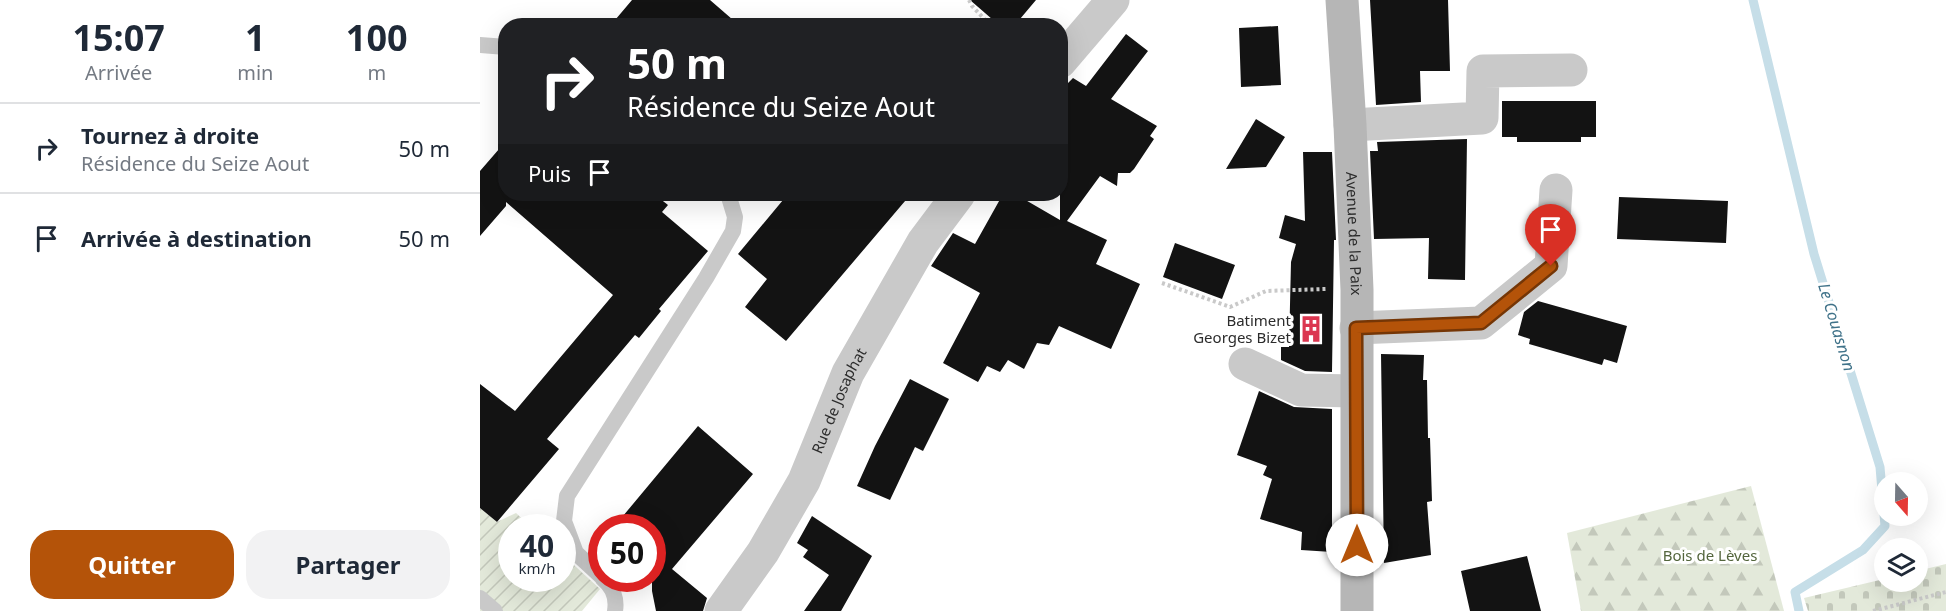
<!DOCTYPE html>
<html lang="fr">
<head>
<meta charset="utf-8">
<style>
  :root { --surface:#fff; --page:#f2f2f3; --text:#1f2937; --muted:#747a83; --line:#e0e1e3; --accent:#b45309 }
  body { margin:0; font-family:"Noto Sans",sans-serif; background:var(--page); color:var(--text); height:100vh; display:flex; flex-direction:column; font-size:22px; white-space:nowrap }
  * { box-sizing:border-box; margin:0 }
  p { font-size:20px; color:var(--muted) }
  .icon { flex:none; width:33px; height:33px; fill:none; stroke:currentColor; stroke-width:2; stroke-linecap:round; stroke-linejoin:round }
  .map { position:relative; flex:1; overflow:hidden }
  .panel { display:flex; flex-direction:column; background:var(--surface); width:480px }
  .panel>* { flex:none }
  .hud { position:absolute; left:18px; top:18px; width:570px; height:183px; border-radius:24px; box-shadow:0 6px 24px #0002; background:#202124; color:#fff; overflow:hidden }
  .needle { width:39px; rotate:160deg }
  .tools { position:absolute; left:1394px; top:472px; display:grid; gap:12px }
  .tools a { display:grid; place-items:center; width:54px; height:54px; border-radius:50%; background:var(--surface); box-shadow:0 6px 24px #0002; font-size:30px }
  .speed { position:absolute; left:18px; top:514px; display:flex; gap:12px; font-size:30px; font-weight:700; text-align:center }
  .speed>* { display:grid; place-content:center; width:78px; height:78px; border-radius:50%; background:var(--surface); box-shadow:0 6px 24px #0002; line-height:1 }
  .speed small { font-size:15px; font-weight:400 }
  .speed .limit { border:9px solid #d22; background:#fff; color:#111 }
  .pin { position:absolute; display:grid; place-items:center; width:51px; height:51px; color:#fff; margin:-62px -26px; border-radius:50% 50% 50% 0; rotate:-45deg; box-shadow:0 0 6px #0007 }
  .pin .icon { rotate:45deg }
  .me { position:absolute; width:66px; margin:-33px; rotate:0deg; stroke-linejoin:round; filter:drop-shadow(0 0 4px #0008) }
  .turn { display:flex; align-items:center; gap:21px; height:126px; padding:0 30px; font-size:27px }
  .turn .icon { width:78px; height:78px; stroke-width:2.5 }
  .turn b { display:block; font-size:42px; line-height:51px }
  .then { display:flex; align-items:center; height:57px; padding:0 30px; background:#0003; gap:12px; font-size:22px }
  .eta { display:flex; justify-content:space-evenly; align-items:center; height:102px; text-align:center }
  .eta b { font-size:36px; font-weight:700; line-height:42px }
  .primary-button { display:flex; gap:12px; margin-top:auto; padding:12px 30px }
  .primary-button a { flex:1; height:69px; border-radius:24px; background:var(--accent); color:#fff; font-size:24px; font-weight:700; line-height:69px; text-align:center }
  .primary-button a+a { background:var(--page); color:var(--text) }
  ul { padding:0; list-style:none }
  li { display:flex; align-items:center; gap:18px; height:90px; padding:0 30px; border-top:2px solid var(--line) }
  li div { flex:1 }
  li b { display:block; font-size:22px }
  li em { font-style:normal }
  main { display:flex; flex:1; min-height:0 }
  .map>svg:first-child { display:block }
</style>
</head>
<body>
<main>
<section class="panel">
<div class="eta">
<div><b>15:07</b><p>Arrivée</p></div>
<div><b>1</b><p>min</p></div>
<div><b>100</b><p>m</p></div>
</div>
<ul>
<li><svg class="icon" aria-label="right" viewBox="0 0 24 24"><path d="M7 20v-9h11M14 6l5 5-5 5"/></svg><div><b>Tournez à droite</b><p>Résidence du Seize Aout</p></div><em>50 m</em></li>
<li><svg class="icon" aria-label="arrive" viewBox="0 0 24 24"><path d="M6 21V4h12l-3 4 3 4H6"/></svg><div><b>Arrivée à destination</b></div><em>50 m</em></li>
</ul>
<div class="primary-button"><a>Quitter</a><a>Partager</a></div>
</section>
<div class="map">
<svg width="1466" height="611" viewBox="0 0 1466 611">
  <defs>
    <pattern id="forest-firs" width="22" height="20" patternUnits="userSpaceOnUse" patternTransform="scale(1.5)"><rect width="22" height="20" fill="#e3e9da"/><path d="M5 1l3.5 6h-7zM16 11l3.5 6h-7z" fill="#c3c8bb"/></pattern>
    <pattern id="cemetery-stones" width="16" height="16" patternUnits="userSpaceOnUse" patternTransform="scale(1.5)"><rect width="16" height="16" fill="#e3e9da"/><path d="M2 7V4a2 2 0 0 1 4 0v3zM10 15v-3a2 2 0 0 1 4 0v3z" fill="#c3c8bb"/></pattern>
    <pattern id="garden-furrows" width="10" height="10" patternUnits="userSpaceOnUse" patternTransform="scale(1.5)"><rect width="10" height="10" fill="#e3e9da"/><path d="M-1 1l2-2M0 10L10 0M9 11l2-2" fill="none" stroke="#c3c8bb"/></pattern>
  </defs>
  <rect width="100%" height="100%" fill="#fff"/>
  <path fill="url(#forest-firs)" d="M1271 486 1304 611H1101L1087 533Z"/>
  <path fill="url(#cemetery-stones)" d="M1466 564V611H1328L1324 598 1404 579V582H1437V571Z"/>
  <path fill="url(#garden-furrows)" d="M0 508 17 522 36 513 52 528H32V579H82L83 555 120 589 102 611H0Z"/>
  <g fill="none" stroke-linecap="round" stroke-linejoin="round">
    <path stroke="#c6dee8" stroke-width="9" d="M1273 0 1334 254 1400 467 1405 526 1383 550 1315 592 1319 611"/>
  </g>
  <path fill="#131313" d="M152 0H230L260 26H130Z
    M490 0H556L534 26H520Z
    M890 0H968L970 71H940L941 102 896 105Z
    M798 26 801 85 761 87 759 28Z
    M646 34 668 51 631 99 677 126 670 136 674 139 654 169 650 173H638L637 186 620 176 587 221 627 240 616 264 660 284 631 349 579 326 569 345 557 343 544 369 528 360 520 372 507 366 498 382 463 363 500 293 451 266 473 233 495 244 523 194H535L580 220V91L593 78 606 86Z
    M1022 101H1116V137H1101V142H1037V137H1022Z
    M776 119 805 137 786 167 746 169Z
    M987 139 985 280 948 279 949 238 894 239 890 151H898L897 142Z
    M26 141V194H174L188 205 182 212 228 251 179 309 181 311 159 338 155 335 67 439 79 449 17 522 0 508V384L35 411 133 295 26 202V206L0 236V171Z
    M823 152H852L856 240H854L852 372 825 371 801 360V347H809L811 262 816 244 799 238 805 215 825 221Z
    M308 194H431L306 341 265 307 287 279 258 254Z
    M1139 197 1248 201 1246 243 1137 239Z
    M695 243 755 265 742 299 683 277Z
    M1058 301 1147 326 1137 363 1124 359 1122 365 1049 344 1050 339 1038 335 1044 312Z
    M901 354 944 355 943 380H947L948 438H950L952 501 947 502 951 555 904 563Z
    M430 379 469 399 443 451 435 447 410 500 377 486 395 446Z
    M779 391 814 407 852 409V552L821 550 822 532 780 519 792 479 783 475 787 466 757 455Z
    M218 426 273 474 192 569 227 598 223 611H176L172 591V528H133Z
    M332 516 392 556 361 611H324L349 575 323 557 328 550 317 543Z
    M1047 556 1061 611H990L981 571Z"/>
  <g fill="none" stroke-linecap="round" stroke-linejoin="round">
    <path stroke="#c9c9c9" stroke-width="4" stroke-dasharray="3 3" stroke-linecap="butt" d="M489 0 492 6 511 26
      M682 283 750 307 786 291 846 289
      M1393 611 1466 592"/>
    <path stroke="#c9c9c9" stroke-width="16" d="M0 45 26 47
      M122 577 96 553 84 521 87 496 226 278 253 231 255 217 248 194
      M123 579C133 587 137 599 135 611
      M0 598 15 611"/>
    <path stroke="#c9c9c9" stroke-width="33" d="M870 125 1002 118 1003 71 1091 70
      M876 328 1001 323 1071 266 1076 190
      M765 364 821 390 876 391"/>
    <g stroke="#c9c9c9" stroke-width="33">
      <path d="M580 62 633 0"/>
      <path id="s1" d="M241 611 283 552 324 481 368 373 443 242 479 194"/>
    </g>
    <path stroke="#b6b6b6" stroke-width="33" id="s2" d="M862 0 870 125 877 290V611"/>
  </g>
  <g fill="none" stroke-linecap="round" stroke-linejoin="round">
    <defs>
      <path id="route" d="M877 545 876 328 1001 323 1071 266"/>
    </defs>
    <use href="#route" stroke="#753606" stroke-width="15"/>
    <use href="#route" stroke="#b45309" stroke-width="10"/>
  </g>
  <defs>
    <symbol id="building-bare" viewBox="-9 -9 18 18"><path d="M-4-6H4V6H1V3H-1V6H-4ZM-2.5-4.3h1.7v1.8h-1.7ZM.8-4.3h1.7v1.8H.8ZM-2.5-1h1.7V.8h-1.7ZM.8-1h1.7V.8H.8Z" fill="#db3650" stroke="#fff" stroke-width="2.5" paint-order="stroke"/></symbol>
  </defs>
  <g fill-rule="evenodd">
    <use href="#building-bare" x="812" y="310" width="38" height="38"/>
  </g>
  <g text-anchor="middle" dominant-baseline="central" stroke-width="6" stroke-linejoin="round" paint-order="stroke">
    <g font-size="15" fill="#2c2c2c" stroke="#fff">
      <text stroke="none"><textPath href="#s2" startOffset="234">Avenue de la Paix</textPath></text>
      <text stroke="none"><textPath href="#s1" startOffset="242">Rue de Josaphat</textPath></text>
    </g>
    <g font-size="15" fill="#2c2c2c" stroke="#fff" text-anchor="end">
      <text x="811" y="320">Batiment<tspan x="811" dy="17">Georges Bizet</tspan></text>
    </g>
    <g font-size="15" fill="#53653c" stroke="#fff">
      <text x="1230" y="555">Bois de Lèves</text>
    </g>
    <g font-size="16" font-style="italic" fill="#3f7289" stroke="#fff">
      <text transform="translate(1357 327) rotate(73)">Le Couasnon</text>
    </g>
  </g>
</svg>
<div class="tools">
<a><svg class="needle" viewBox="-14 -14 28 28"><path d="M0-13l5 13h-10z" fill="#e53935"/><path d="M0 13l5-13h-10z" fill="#747a83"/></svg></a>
<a><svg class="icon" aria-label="layers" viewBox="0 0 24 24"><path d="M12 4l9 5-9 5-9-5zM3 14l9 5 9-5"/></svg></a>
</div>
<div class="speed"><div>40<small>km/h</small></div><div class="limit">50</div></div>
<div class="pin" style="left:1071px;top:266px;background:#d93025"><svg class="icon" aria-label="arrive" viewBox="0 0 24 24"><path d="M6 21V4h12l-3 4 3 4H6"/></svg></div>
<svg class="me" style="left:877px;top:545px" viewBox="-20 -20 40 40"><circle r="19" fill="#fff"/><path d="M0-13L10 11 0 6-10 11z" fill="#b45309"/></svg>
<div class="hud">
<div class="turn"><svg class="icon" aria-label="right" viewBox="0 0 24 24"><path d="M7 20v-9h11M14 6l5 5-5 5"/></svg><div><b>50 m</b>Résidence du Seize Aout</div></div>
<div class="then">Puis<svg class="icon" aria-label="arrive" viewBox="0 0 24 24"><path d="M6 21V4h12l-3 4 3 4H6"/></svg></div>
</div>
</div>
</main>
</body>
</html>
